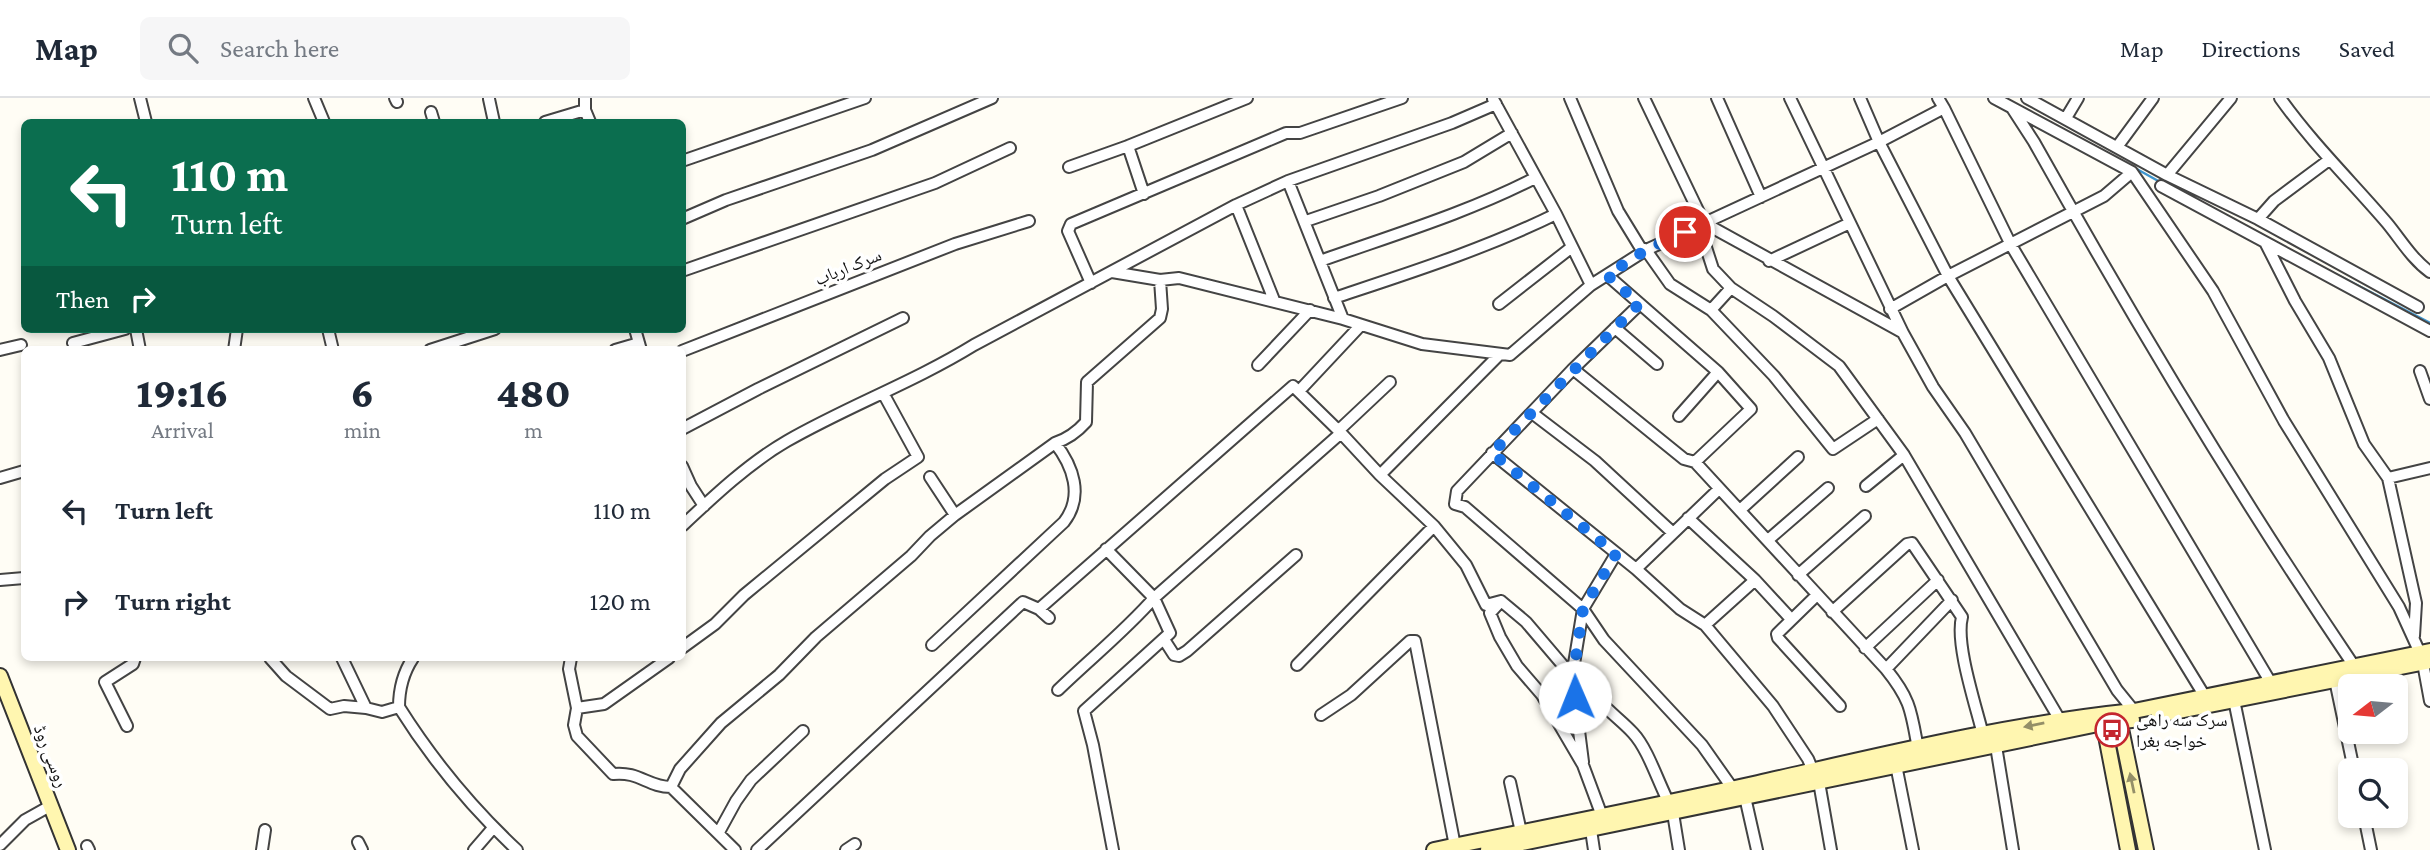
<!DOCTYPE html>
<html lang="en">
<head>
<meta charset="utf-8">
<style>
  :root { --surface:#fff; --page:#f6f6f7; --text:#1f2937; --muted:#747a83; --line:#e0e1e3 }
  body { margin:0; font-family:"Crimson Pro","Noto Naskh Arabic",serif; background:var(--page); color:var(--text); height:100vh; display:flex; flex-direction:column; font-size:26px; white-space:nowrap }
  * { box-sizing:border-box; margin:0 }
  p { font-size:23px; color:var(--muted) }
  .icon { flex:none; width:38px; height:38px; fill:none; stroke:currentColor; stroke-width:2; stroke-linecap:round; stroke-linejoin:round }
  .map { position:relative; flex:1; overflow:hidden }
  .details { position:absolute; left:21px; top:248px; width:665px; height:315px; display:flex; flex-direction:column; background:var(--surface); border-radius:10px; box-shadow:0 4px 10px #0003 }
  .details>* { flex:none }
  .hud { position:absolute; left:21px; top:21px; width:665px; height:214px; border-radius:10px; box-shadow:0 4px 10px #0003; background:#0b6e4f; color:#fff; overflow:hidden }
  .needle { width:46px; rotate:254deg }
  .controls { position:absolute; left:2338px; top:576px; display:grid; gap:14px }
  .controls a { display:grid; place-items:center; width:70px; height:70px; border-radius:10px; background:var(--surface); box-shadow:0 4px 10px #0003; font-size:35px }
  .pin { position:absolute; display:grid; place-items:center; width:60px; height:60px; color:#fff; margin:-30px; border:4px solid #fff; border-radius:50%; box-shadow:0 2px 7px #0007 }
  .me { position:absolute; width:77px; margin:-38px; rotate:359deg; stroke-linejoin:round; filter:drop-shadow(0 0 5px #0008) }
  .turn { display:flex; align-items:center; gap:24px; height:147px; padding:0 35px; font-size:32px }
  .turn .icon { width:91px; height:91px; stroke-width:2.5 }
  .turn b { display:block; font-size:49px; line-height:60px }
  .then { display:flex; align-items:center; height:66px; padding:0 35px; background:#0003; gap:14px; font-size:26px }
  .eta { display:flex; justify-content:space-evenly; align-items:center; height:119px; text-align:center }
  .eta b { font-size:42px; font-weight:800; line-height:49px }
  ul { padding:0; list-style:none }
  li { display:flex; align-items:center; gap:21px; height:91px; padding:0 35px }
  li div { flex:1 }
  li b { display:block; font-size:26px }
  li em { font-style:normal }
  header { display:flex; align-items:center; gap:42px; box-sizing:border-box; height:98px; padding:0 35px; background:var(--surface); border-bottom:2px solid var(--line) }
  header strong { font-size:33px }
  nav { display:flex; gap:38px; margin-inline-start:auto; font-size:24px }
  .search { width:490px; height:63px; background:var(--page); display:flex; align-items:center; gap:18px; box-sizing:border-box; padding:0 24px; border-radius:10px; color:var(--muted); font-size:26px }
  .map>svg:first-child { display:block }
</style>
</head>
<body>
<header>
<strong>Map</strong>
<div class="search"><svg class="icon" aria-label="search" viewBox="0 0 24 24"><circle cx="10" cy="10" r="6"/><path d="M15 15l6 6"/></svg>Search here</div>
<nav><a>Map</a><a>Directions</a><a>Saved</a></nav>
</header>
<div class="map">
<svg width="2430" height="752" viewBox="0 0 2430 752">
  <rect width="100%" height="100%" fill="#fffdf5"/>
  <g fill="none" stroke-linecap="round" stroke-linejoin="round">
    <path stroke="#3f96cf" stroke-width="2.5" d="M2135 70 2160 84
      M2330 173 2430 225"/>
    <defs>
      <path id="street" d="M140 0 146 24
        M314 0 324 24
        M395 0 397 4
        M585 0V12L590 24
        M1570 0 1618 113 1640 149 1646 152 1670 186 1711 212
        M1644 0 1704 125 1902 234
        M1717 0 1761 99
        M1790 0 1903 235 1933 289 1965 335 2117 592 2134 613
        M1860 0 1879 44 1948 178 2204 597
        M1938 0 1944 10 2011 147 2271 585
        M1994 0 2132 74 2213 193 2284 323 2399 509 2420 555
        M2027 0 2167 77 2258 121 2418 209
        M2280 0C2312 45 2351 83 2387 125 2401 142 2412 161 2430 174
        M489 1 494 24
        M1493 1 1556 116 1591 187
        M2012 10 2034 44C2134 223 2239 398 2354 568
        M431 14 434 24
        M2066 20 2078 0
        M545 24 585 12
        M1128 48 1144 96
        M2117 49 2153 0
        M682 63 865 0
        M1069 69 1128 48 1247 0
        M2167 77 2231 0
        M1288 83 1343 221
        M2161 88 2430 233
        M1236 107 1274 202
        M682 121 726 102 872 52 992 0
        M2258 121 2274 103 2329 62
        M1306 123 1379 98 1464 64 1512 35
        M1704 125 1701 134 1713 171 1731 190 1773 218 1839 268 1904 357 2060 622
        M2266 146 2295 203 2329 260 2364 346 2388 380 2416 505 2414 538
        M1320 163C1393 137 1467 115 1535 80
        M1769 163 1850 125
        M682 173 935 85 1010 50
        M1112 174 1160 182 1179 180 1343 221 1422 246 1510 257 1591 187 1646 152 1879 44 1944 10
        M1607 177 1718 274 1751 311 1695 364
        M1091 185 1068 133 1071 126 1286 35H1300L1402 0
        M1731 190 1711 212 1774 278 1833 351 1878 321
        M1334 200C1409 175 1485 151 1556 116
        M1499 206 1572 149
        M1639 207 1573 271 1457 393 1455 406 1465 409 1583 511 1604 542 1702 647 1733 691
        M1890 211 1948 178 2104 98 2132 74
        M1615 230 1657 266
        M136 231 140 252
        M328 231 333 252
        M635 231 641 252
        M73 245 125 231
        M0 252 21 247
        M234 252 237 231
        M430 252 495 231
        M615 252 639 245
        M682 253 955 146 1029 123
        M1258 267 1310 212
        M1573 271 1684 361 1695 364 1886 571C1911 602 1911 613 1918 651
        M2420 273 2430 301
        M1300 292 1360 228
        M1532 315 1595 363 1673 435
        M1679 318 1718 274
        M682 331 758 291 903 220
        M1339 332 1390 284
        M1492 355 1636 471 1680 511 1705 527 1773 608 1808 661 1813 673
        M682 368 691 388 704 408
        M1380 377 1500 256
        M930 379 955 417
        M0 380 24 373
        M2388 380 2430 370
        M1866 388 1904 357
        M1740 412 1798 359
        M1688 420 1755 482 1791 521
        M682 428C714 398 749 365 787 343 848 308 914 284 974 247L1236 107 1288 83 1452 25 1496 6
        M1768 442 1828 390
        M1106 451 1154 500 1170 535 1084 613 1093 647 1113 752
        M1636 471 1719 391
        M1798 477 1865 418
        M0 482 24 480
        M1817 497 1777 536 1778 540 1840 608
        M1501 503 1490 515 1500 539 1517 568 1542 597 1583 667 1602 718
        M1039 511 1293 288 1341 335 1380 377 1434 428 1466 467 1486 507 1501 503 1526 524 1572 578 1578 597 1587 608 1600 603C1610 615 1622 623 1633 635 1648 651 1658 684 1669 705
        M1832 514 1907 446 1912 445 1962 519C1955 546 1976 608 1983 637
        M1705 527 1755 482
        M1165 543 1174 557 1179 558 1187 553 1296 457
        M932 547 1064 424C1084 398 1073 368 1055 345
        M682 550 715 526 744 497 885 381 918 359 883 295
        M1865 550 1938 482
        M270 560 286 578 330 611 344 608 366 610 382 614 399 609C399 591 403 575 413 560
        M342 560 366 610
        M571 560 569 571 577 610 574 627 577 638 613 676C639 673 648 689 671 689L735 752
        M2423 565 2430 603
        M1297 567 1434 428
        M1886 571 1952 502
        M2335 582 2354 672
        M1058 592C1090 561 1125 533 1154 500L1341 335
        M2234 602 2265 752
        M399 609C433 663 471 709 517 752
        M577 610 604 606 669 560
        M1321 617 1351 597 1410 543H1415L1455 748
        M127 628 105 584 133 566 135 560
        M1996 648 2013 752
        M1583 664 1572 578 1583 511 1616 456
        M1896 667 1913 752
        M1510 684 1521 734
        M1819 684 1831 752
        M671 689 680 671 721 625 779 577 816 539 911 458 930 438 955 417 1055 345C1067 341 1078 333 1086 324L1087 284 1160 220 1162 211 1160 182
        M1745 699 1757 752
        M1673 715 1679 752
        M2364 718 2371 752
        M1591 732 1594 752
        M719 734 736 703 751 682 803 633
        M358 744 362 752
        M0 747 25 722 50 708
        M87 748 89 752
        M262 752 265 732
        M474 752 493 730
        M757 752 1023 504 1039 511 1049 520
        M846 752 855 746"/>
      <path id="secondary" d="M0 578 68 752
        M2118 616 2146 752
        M2102 617 2128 752
        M2159 617 2430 563
        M1434 752C1542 730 1650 709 1758 685 1882 657 2007 626 2134 613L2430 553
        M1488 752 2103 625 2132 622"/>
    </defs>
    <use href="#street" stroke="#444" stroke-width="14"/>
    <use href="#secondary" stroke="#333" stroke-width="18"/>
    <use href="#street" stroke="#fff" stroke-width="10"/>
    <use href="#secondary" stroke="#fff6b0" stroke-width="14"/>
  </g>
  <defs><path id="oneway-solid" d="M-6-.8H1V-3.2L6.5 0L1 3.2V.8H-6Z" transform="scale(1.75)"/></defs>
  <g fill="#948f68">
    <use href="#oneway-solid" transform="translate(2034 627) rotate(169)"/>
    <use href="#oneway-solid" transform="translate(2132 685) rotate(-102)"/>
  </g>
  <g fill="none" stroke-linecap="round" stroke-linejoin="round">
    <path stroke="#1a73e8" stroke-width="12" stroke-dasharray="0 21.6" d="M1575 599 1573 578 1583 511 1616 456 1492 355 1639 206 1607 177 1646 152 1685 134"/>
  </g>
  <defs>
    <symbol id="bus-ring" viewBox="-11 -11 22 22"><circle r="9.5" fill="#fff" stroke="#c4262e" stroke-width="1.5"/><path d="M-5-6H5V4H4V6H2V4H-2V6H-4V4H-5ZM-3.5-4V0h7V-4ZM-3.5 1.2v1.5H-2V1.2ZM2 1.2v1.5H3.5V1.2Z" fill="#c4262e"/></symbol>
  </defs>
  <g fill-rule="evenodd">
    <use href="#bus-ring" x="2093" y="613" width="38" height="38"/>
  </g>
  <g text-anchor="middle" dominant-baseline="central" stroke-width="7" stroke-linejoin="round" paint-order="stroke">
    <g font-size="18" fill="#111" stroke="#fff">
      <text transform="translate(848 169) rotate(-22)">سرک ارباب</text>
      <text transform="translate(51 658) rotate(69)">روسی روڈ</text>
    </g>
    <g font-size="18" fill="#111" stroke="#fff" text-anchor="start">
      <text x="2136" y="622">سرک سه راهی<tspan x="2136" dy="21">خواجه بغرا</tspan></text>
    </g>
  </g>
</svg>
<div class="controls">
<a><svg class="needle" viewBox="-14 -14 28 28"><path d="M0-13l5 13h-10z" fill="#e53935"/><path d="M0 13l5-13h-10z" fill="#747a83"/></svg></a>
<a><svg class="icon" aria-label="search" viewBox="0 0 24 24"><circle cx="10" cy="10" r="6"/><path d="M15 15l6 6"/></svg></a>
</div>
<div class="pin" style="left:1685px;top:134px;background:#d93025"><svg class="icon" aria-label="arrive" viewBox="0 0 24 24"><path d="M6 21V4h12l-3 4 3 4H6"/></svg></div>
<svg class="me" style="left:1575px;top:599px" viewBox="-20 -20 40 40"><circle r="19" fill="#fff"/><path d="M0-13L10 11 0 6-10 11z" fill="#1a73e8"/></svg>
<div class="hud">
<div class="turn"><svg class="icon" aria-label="left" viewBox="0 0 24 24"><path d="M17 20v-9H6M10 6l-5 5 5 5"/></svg><div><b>110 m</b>Turn left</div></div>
<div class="then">Then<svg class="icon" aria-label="right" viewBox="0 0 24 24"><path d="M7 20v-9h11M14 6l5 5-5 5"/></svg></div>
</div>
<section class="details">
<div class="eta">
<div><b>19:16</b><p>Arrival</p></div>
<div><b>6</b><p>min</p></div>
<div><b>480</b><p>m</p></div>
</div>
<ul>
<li><svg class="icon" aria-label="left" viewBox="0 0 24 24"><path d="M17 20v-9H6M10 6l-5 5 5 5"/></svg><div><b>Turn left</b></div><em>110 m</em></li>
<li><svg class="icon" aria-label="right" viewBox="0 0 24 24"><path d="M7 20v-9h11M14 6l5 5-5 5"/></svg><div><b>Turn right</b></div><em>120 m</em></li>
</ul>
</section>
</div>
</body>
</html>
